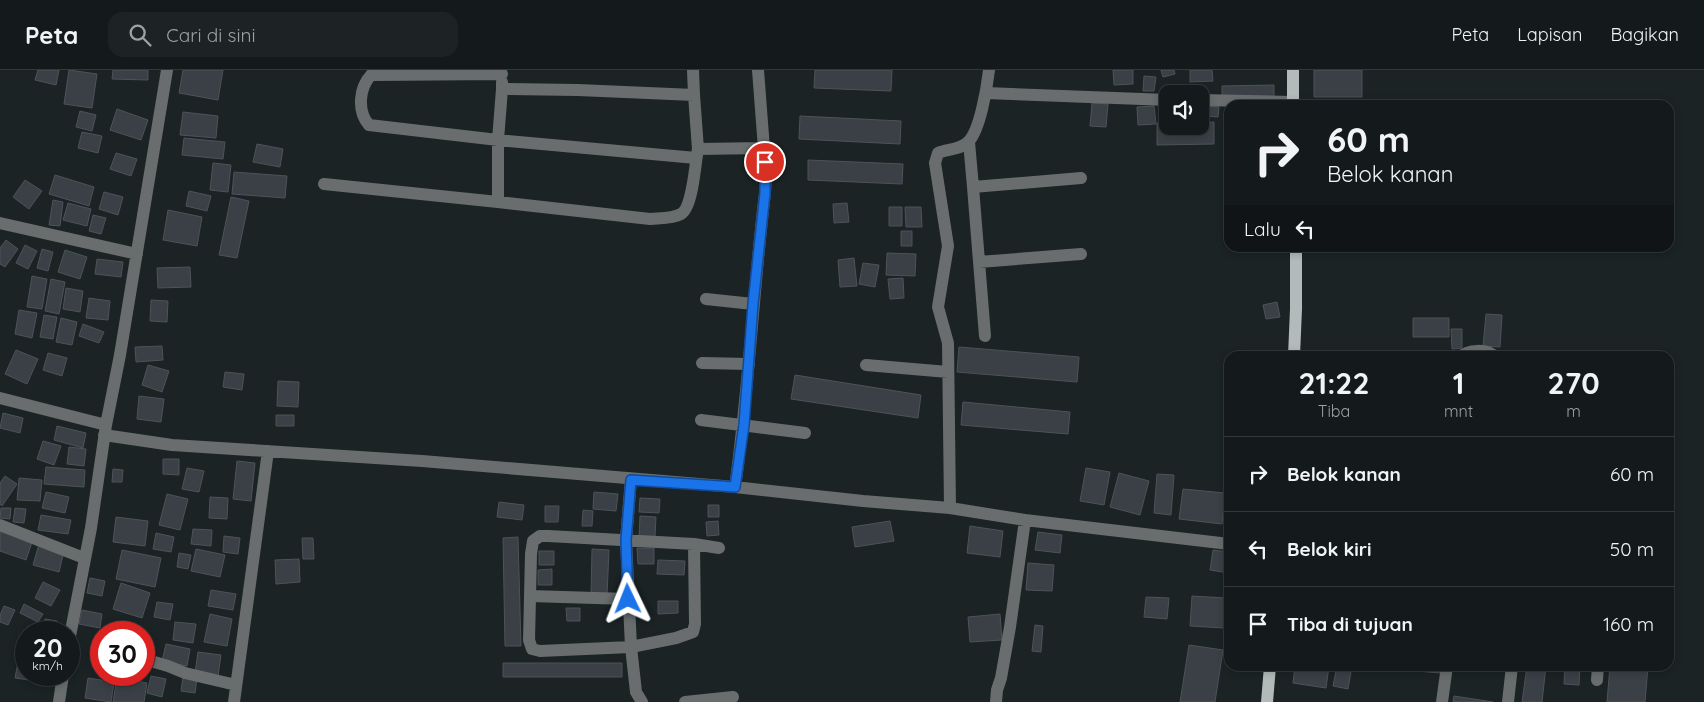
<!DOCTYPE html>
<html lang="id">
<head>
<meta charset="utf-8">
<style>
  :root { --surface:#141a1c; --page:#1d2325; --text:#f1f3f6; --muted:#9da1a3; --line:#33383b }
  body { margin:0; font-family:Quicksand,sans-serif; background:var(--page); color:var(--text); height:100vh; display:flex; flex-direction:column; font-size:19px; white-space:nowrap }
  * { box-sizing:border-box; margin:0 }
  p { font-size:16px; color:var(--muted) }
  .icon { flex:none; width:28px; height:28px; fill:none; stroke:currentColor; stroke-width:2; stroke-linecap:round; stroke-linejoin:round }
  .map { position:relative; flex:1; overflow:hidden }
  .details { position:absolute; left:1224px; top:281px; width:450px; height:320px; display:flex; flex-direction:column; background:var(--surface); border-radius:15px; box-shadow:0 2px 8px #0003,0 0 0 1px var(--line) }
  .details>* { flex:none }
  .banner { position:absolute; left:1224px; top:30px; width:450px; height:152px; border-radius:15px; box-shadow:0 2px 8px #0003,0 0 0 1px var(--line); background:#141a1c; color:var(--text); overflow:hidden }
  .tools { position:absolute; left:1159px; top:15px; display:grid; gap:10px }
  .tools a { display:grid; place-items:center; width:50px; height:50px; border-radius:10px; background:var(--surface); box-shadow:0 2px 8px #0003,0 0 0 1px var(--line); font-size:25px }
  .speed { position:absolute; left:15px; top:551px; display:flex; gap:10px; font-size:25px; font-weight:700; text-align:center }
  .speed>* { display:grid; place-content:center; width:65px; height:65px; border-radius:50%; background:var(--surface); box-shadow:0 2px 8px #0003,0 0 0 1px var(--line); line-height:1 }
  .speed small { font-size:12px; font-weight:400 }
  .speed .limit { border:8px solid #d22; background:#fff; color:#111 }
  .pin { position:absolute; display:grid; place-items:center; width:42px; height:42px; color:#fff; margin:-21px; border:2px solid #fff; border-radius:50%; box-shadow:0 1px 5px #0007 }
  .me { position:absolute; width:55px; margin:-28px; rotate:358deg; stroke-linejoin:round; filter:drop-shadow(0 0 4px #0008) }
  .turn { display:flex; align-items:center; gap:18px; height:105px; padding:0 20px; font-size:22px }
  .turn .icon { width:65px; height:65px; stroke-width:2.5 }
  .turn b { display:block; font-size:35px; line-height:42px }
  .then { display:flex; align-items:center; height:48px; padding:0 20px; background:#0003; gap:10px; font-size:19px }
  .eta { display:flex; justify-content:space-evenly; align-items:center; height:85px; text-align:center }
  .eta b { font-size:30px; font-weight:700; line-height:35px }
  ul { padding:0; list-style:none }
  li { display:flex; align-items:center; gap:15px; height:75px; padding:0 20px; border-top:1px solid var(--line) }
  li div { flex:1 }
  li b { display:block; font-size:19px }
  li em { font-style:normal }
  header { display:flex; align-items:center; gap:30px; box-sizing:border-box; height:70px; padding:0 25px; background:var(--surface); border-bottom:1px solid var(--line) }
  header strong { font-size:24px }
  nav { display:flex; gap:28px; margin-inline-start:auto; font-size:18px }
  .search { width:350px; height:45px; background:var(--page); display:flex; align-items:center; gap:12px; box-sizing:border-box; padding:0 18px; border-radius:15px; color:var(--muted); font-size:19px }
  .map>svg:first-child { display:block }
</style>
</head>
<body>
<header>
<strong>Peta</strong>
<div class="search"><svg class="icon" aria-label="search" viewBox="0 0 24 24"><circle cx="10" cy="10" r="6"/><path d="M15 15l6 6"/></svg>Cari di sini</div>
<nav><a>Peta</a><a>Lapisan</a><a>Bagikan</a></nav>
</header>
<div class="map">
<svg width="1704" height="632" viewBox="0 0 1704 632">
  <rect width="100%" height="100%" fill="#1b2325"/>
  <path fill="#3a4045" stroke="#4d5359" d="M38 0H59L56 15 35 10Z
    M69 0 97 4 92 38 64 34Z
    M113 0H148V10L112 9Z
    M183 0H223L218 30 179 23Z
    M815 0H892L891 21 814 18Z
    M1113 0H1133V14L1114 15Z
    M1161 0H1174L1175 4 1163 7Z
    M1190 0H1212L1213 11 1190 12Z
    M1314 0H1362V27H1314Z
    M1144 6 1156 7 1154 21H1143Z
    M1274 15V29H1222V16Z
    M1092 33 1108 34 1106 57 1090 56Z
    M1154 36 1156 54 1138 55 1137 37Z
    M1204 36 1219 37 1218 47 1203 46Z
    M117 39 148 50 141 70 110 60Z
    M80 41 96 45 92 61 76 57Z
    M183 42 218 46 216 68 180 65Z
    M800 46 901 51 900 74 799 69Z
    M1214 52V74L1157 75V53H1168V56H1200V53Z
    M82 62 102 66 98 83 78 78Z
    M184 68 225 72 223 89 182 85Z
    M257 74 283 79 280 97 253 92Z
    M116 83 137 89 131 106 110 99Z
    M808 90 903 94 902 114 808 110Z
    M213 93 231 95 228 122 210 120Z
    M234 102 287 106 285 128 232 124Z
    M55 105 94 117 89 136 49 124Z
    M25 110 42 121 29 139 13 127Z
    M189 121 211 126 207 141 186 136Z
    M104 122 123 127 118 145 99 139Z
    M231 127 249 131 237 188 219 185Z
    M53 130 63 132 60 156 49 155Z
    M68 133 91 139 87 156 63 150Z
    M847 133 849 152 834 153 833 134Z
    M889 137H902V156H889Z
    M905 137H921L922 157H906Z
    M168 140 202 147 197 176 163 170Z
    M93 145 106 148 101 164 89 161Z
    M901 161H912V176H901Z
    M6 170 18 179 5 197 0 194V178Z
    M25 175 37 181 28 199 16 193Z
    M42 179 53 182 48 201 37 198Z
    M65 180 87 187 80 209 58 202Z
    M887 183 916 184 915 206 886 205Z
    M854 188 857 216 840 217 838 190Z
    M97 189 123 192 121 207 95 204Z
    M863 193 879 195 875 217 859 214Z
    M190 197 191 217 158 218 157 198Z
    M32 206 47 209 42 239 27 237Z
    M903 208 904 228 890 229 888 209Z
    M51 209 65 212 59 244 45 241Z
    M66 218 83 221 80 242 63 239Z
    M89 228 110 231 108 250 86 248Z
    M151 230 168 231 167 252 150 251Z
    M1277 232 1280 247 1266 249 1263 235Z
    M19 240 37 243 32 268 15 264Z
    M1486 244 1502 245 1500 277 1483 276Z
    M44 245 57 247 53 269 40 267Z
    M61 248 77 252 72 275 56 272Z
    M1413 248H1449V267H1413Z
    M83 254 104 262 99 273 79 266Z
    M1451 259H1462V278L1452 279Z
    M162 276 163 290 136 292 135 277Z
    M959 277 1079 287 1077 312 957 302Z
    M16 280 38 289 27 314 5 304Z
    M48 283 67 288 62 306 43 300Z
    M148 295 169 301 162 322 142 315Z
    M225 302 244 304 242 320 223 317Z
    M795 305 921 325 918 348 791 329Z
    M278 311 299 312 298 337 277 336Z
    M139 326 164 329 161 352 137 349Z
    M963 332 1070 342 1068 364 961 355Z
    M3 343 23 348 20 363 0 358Z
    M276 345H294V356H276Z
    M57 356 86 363 83 378 54 370Z
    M43 371 61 376 54 395 37 389Z
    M69 377 86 379 84 396 67 394Z
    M163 389H179V405L163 404Z
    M237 391 255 393 251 431 233 429Z
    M46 397 85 400 84 417 44 414Z
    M187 398 204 401 199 422 182 419Z
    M1086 398 1110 402 1104 435 1080 431Z
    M113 399 123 400 122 412H112Z
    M1119 403 1149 411 1140 445 1110 437Z
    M1157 404 1174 405 1171 445 1154 443Z
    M5 406 17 414 2 436 0 434V413Z
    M19 408 42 410 40 431 17 430Z
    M1183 419 1225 423 1222 454 1179 449Z
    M46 422 69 427 65 443 42 438Z
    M594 422 618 424 616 441 593 439Z
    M167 424 188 429 180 460 159 455Z
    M210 427 228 428 227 449 209 448Z
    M640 428 660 429 659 443 639 442Z
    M499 432 524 435 522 450 497 447Z
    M708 435H719V447H708Z
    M545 436H559L558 452H545Z
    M1 438H11L10 449 0 448Z
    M15 438 26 439 24 453 13 452Z
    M583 440 593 441 592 456H582Z
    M41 445 71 450 68 464 38 460Z
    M640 446 656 447 655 467H639Z
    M116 447 148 451 145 476 113 472Z
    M718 451 719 465 707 466 706 452Z
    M890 451 894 471 855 477 852 457Z
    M970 456 1003 461 1000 487 967 483Z
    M0 458 33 469 26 490 0 481Z
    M193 459 212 460 211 476 191 474Z
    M1038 462 1062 465 1060 483 1035 480Z
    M156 463 174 467 171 482 153 479Z
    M224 466 240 468 238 484 223 482Z
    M518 467 521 576H505L503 468Z
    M302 468H313L314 489H303Z
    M39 474 64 481 59 502 33 495Z
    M637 478H654V494H638Z
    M196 479 225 485 220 507 191 501Z
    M592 479 609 480 607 526 591 525Z
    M122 480 161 488 155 517 116 509Z
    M1213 480 1229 482V503L1210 500Z
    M539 481H554V495H539Z
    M179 483 191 485 188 499 177 497Z
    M299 489 300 512 276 514 275 490Z
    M658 490 685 491 684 505 657 504Z
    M1028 493 1054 495 1052 521 1026 520Z
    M552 499V515H538V500Z
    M90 508 105 511 102 526 87 523Z
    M43 512 60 520 51 536 35 528Z
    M121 513 150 523 142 548 113 539Z
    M211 520 236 524 233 540 208 536Z
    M1192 526 1226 528 1224 558 1190 556Z
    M1146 527 1169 528 1167 549 1144 547Z
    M658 531H678V543L658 544Z
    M157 532 173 534 170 550 154 547Z
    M24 534 43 544 38 552 20 543Z
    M4 536 15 540 8 555 0 552V545Z
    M566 538H580V551H567Z
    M82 540 102 544 100 558 79 554Z
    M210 544 232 549 227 576 204 572Z
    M1000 544 1002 570 970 572 968 547Z
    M45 549 57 551 55 562H42Z
    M175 552 196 554 193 573 173 570Z
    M1035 555 1043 556 1041 582 1032 581Z
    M97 572H101V586L95 585Z
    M166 574 190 579 187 596 162 591Z
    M1189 575 1223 580 1215 632H1180Z
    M198 582 221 585 218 606 195 603Z
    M18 592 26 593V605H44L43 612 15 608Z
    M503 593H622V607H503Z
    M1295 596H1329L1326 618 1293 613Z
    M1337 596H1352L1348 619 1333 616Z
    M1417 596H1441L1440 603 1417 601Z
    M1527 596H1546L1542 632H1522Z
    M1565 596H1580L1579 615 1564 614Z
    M1610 596H1648L1645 632H1607Z
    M151 606 166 609 162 627 147 623Z
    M117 607 147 613 144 632H113Z
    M183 607 197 608 195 623 181 621Z
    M88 608 114 612 111 632 85 628Z
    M1454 626 1493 632H1453Z"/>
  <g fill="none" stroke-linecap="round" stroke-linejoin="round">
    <path stroke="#696d6d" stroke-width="8" d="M1458 286C1467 277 1488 276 1497 286"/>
    <path stroke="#696d6d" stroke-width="12" d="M693 0 694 25
      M502 4 371 5C359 18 357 41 369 55L498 70 696 88
      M502 12V19L578 20 694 25 698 79
      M986 23 1168 30
      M1200 30 1293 32
      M969 72 973 117 1081 108
      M324 114 498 132V70L502 19
      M973 117 985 266
      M498 132 650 149C659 148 672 149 681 144 693 137 695 93 698 79L763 78
      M0 153 137 184
      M979 192 1081 184
      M706 229 753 234
      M702 293 749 294
      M866 295 948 302
      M0 328 106 355
      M701 350 805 363
      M104 365 172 375 422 391 735 417 863 431 950 438 1025 450 1229 474
      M631 409 626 470 631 577 676 568 693 562 695 554 694 474
      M735 417C749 320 753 221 765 123L766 105 758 0
      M950 438 948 273 938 237 948 176 935 93 938 83C947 79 960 80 968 72 980 61 987 17 989 0
      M0 455 84 488
      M530 526 628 529
      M69 571 91 458 106 355 120 285 167 0
      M144 589 168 596 185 603 236 615
      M1597 610 1598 596
      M59 632 63 605
      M234 632 268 381
      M642 632 636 622 631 577 540 581 532 579 529 570 531 484 533 471 540 466H548L694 474 719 478
      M685 632 733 627
      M996 632 997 620 1001 608 1010 557 1025 450
      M1442 632 1447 596
      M1508 632 1512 596"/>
    <path stroke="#b2bbba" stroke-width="12" d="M1293 0V35
      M1294 286 1296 239V178
      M1267 632 1270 596"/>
  </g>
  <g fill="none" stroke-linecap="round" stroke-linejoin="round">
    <defs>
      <path id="route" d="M628 529 626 470 631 410 735 417 744 355 753 234 765 123V92"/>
    </defs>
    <use href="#route" stroke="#114b97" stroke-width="12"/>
    <use href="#route" stroke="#1a73e8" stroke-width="9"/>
  </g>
</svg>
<div class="tools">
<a><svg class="icon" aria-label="sound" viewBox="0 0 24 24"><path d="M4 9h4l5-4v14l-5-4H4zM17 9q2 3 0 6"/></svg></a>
</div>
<div class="speed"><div>20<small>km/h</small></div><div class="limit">30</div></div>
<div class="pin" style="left:765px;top:92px;background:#d93025"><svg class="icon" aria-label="arrive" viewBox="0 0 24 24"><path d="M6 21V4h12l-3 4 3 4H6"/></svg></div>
<svg class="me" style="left:628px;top:529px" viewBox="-20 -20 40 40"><path d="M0-17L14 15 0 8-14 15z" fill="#1a73e8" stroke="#fff" stroke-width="4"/></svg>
<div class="banner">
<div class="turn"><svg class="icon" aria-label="right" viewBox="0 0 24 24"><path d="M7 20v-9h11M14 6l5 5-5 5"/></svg><div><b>60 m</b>Belok kanan</div></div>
<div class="then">Lalu<svg class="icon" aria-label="left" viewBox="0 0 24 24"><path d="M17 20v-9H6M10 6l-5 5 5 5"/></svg></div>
</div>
<section class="details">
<div class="eta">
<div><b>21:22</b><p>Tiba</p></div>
<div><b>1</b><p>mnt</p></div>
<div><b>270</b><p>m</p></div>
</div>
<ul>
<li><svg class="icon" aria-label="right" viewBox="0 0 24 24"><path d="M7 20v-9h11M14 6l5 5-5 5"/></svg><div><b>Belok kanan</b></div><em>60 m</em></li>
<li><svg class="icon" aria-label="left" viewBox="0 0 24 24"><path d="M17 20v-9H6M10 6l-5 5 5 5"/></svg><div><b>Belok kiri</b></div><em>50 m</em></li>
<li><svg class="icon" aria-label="arrive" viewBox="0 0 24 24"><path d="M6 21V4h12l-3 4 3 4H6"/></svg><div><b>Tiba di tujuan</b></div><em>160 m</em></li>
</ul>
</section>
</div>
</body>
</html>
